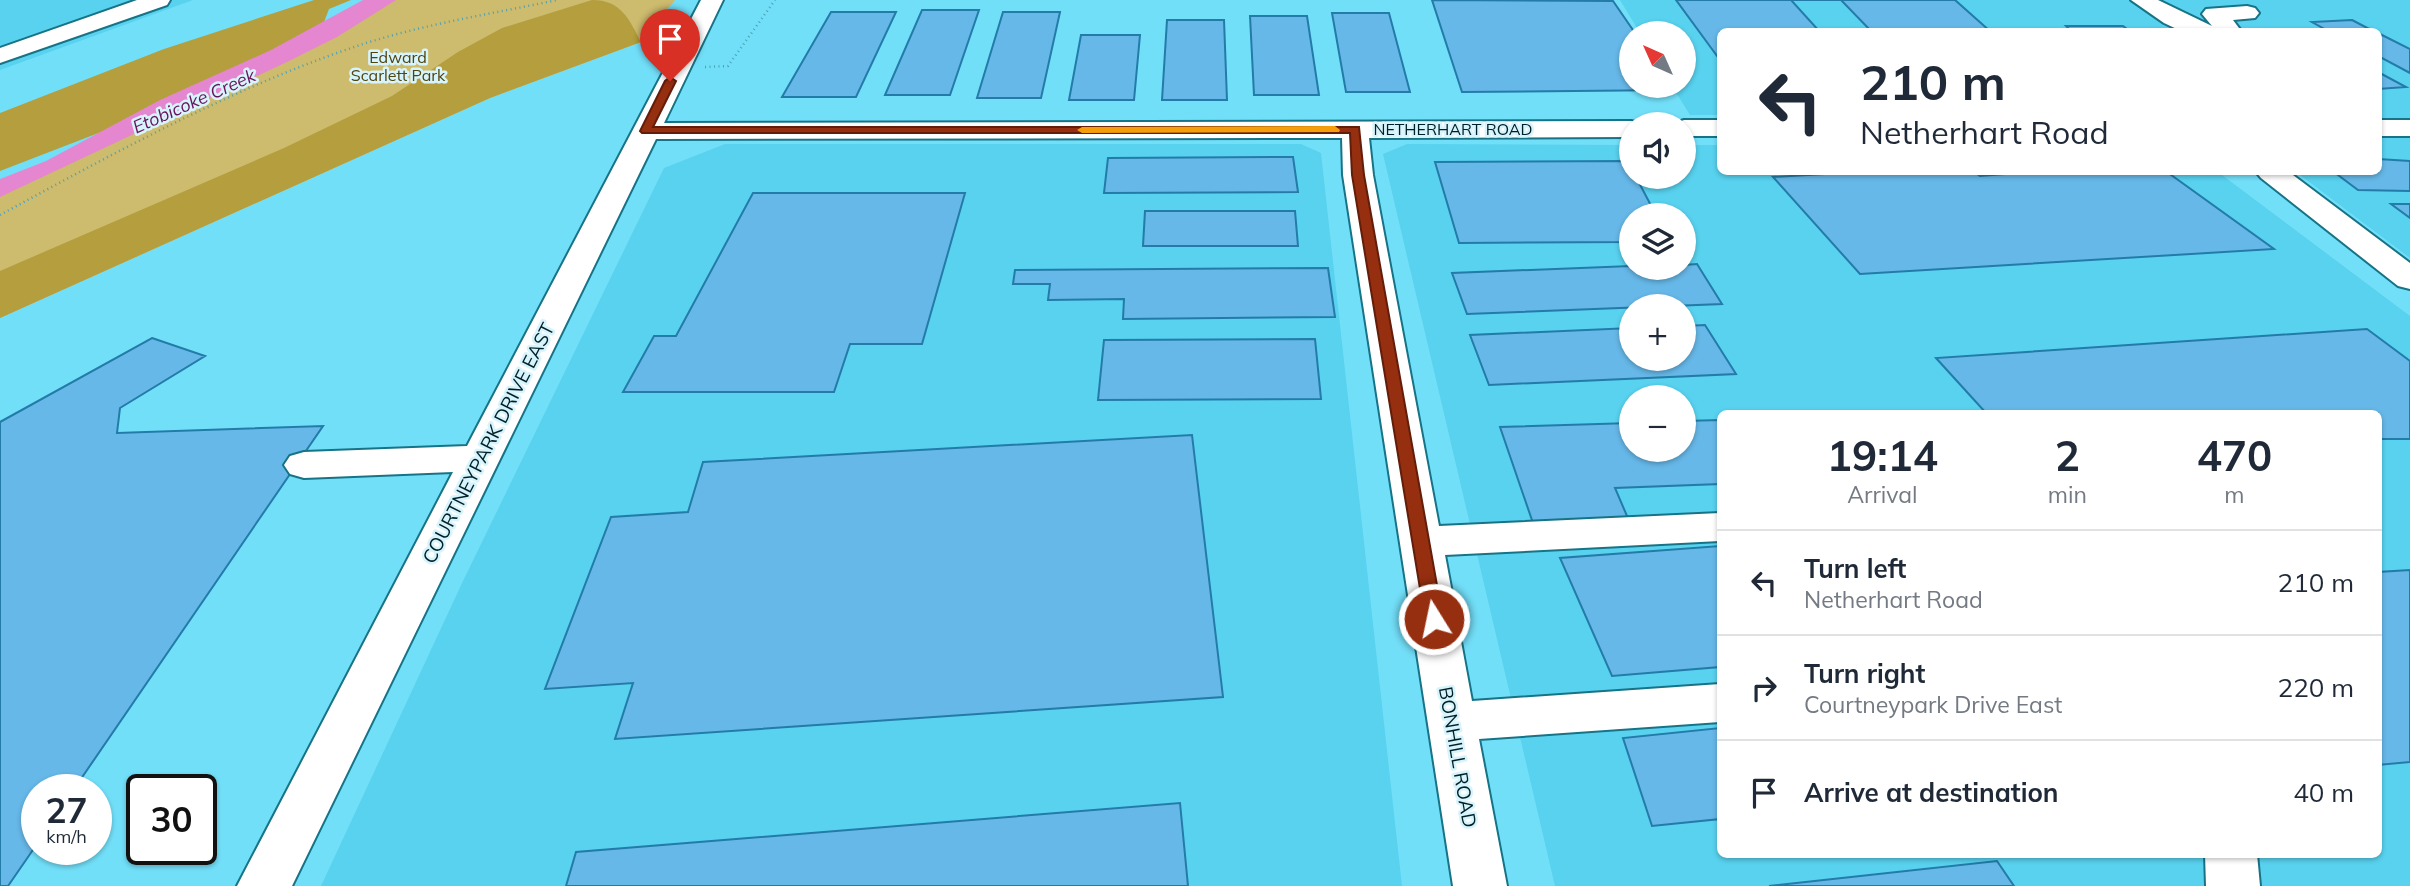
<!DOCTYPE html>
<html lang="en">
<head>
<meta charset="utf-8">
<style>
  :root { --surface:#fff; --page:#f6f6f7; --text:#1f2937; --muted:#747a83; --line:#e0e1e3 }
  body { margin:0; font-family:Mulish,sans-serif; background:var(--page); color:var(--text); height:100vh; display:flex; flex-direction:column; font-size:26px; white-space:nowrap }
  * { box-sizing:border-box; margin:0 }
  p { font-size:23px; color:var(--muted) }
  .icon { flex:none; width:38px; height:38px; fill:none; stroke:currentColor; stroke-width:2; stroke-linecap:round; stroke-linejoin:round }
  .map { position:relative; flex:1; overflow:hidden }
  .drawer { position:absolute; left:1717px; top:410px; width:665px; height:448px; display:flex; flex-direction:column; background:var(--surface); border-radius:10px; box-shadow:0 2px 5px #0004 }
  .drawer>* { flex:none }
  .banner { position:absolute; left:1717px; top:28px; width:665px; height:147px; border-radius:10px; box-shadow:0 2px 5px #0004; background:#fff; color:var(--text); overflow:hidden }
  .needle { width:46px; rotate:315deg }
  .controls { position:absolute; left:1619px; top:21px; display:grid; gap:14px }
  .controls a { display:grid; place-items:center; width:77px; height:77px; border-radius:50%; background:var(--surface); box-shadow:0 2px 5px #0004; font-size:35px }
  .speed { position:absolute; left:21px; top:774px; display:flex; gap:14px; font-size:35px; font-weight:700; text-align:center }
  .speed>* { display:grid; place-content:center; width:91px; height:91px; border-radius:50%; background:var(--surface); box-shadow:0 2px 5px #0004; line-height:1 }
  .speed small { font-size:18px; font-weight:400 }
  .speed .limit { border:4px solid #111; border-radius:10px; background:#fff; color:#111 }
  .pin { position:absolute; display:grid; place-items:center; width:60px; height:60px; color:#fff; margin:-72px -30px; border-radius:50% 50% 50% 0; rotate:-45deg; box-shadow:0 0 7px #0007 }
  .pin .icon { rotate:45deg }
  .me { position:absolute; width:77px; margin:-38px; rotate:350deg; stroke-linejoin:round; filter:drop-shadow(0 0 5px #0008) }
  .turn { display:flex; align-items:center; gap:24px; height:147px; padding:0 28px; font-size:32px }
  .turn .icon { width:91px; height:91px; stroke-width:2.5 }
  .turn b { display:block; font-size:49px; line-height:60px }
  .eta { display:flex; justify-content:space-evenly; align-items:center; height:119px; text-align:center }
  .eta b { font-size:42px; font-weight:700; line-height:49px }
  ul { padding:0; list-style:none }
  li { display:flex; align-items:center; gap:21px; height:105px; padding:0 28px; border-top:2px solid var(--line) }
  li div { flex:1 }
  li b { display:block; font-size:26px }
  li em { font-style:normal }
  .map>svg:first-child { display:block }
</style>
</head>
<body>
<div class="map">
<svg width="2410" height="886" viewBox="0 0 2410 886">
  <rect width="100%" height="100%" fill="#72dff9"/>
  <path fill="#58d2ef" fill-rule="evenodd" d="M0 0H193L0 70Z
    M1620 0H2410V258L2296 172H2378V32H1720V115H1690L1672 86H1684V33H1640Z
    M725 144H1301L1321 153 1402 886H321L463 581 664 168Z
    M1407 144 1631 145V177H1684V145H1720V172H2218L2410 316V886H1555L1383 154ZM1631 215H1684V268H1631ZM1631 306H1684V359H1631ZM1631 397H1684V450H1631ZM1720 413H2378V854H1720Z"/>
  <path fill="#cdbb6e" d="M381 0H675L641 42 490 98 0 318V189Z"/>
  <path fill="#b49e3d" d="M314 0H351L329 9 321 30 114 127 0 171V113L164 49Z
    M592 0C621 0 629 19 641 42L490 98 0 318V271L284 148 392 96 458 52 502 28Z"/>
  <path fill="#e586d0" d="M363 0H396L337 37 289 61 0 197V179L46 161 160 100 271 50Z"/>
  <path fill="#66b8e8" stroke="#237ba8" stroke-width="2" d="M1432 0 1613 1 1635 33H1631V86H1671L1674 90 1462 92Z
    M1676 0H1955L1991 32H1872L1841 0H1791L1820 32H1720V60Z
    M922 10H979L950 95H885Z
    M831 12H896L856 97H782Z
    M1003 12H1060L1041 98H977Z
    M1332 13H1389L1410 92H1346Z
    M1250 16H1307L1319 95H1254Z
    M1167 20H1224L1227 100H1162Z
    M2352 20 2375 32H2330L2312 22Z
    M2066 26H2123L2131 32H2072Z
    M2378 33 2410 49V73L2378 56Z
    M1081 35H1140L1134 100H1069Z
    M2378 72 2406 87 2378 89Z
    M1293 157 1298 192 1104 193 1108 158Z
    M2378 159 2410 161V191L2358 190 2334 172H2378Z
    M1627 161 1631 177H1636L1656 215H1631V242L1459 243 1435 162Z
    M1860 172H1974L1980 176 2031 172H2167L2274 249 1860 274 1773 177Z
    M753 193H965L922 344H850L834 392H623L654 336H676Z
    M2391 204H2410V218Z
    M1145 211H1295L1298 246H1143Z
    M1697 264 1722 304 1467 314 1452 273 1631 266 1684 268V265Z
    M1328 268 1335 317 1123 319 1124 299 1048 300 1050 284H1013L1015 270Z
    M1705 325 1736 374 1489 385 1470 335 1631 328V359H1684V326Z
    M2367 329 2410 361V439H2378V413H1986L1936 358Z
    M152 338 205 356 120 408 117 433 323 426 74 789H37V844L8 886H0V422Z
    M1315 339 1321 399 1098 400 1104 340Z
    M1720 420V484L1615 488 1630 523 1534 526 1500 427 1631 423V450H1684V421Z
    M1192 435 1223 697 615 739 633 683 545 689 611 517 688 512 703 462Z
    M1720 546V667L1612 676 1560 558Z
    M2410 570V762L2378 765V572Z
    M1720 728V819L1652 826 1623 738Z
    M1180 803 1188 886H566L576 852Z
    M1997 861 2014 886H1769Z"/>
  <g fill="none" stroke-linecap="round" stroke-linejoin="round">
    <defs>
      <path id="minor" d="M137 0H170L167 5 0 63V48Z
        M701 0H723L664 123 1631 121 1641 123 1631 124V137L1369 138 1373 175 1439 526 1720 513V541L1445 555 1472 701 1720 684V722L1479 739 1507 886H1453L1343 175 1342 138 656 139 292 886H237L453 472 304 478 290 474 284 465 290 456 304 452 467 446Z
        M2131 0H2158L2212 26 2202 14 2206 9 2247 6 2255 8 2259 13 2255 18 2233 20 2242 32H2183L2164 23Z
        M1684 120H1720V136H1684V124H1673Z
        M2378 120H2410V136H2378Z
        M2256 172H2289L2410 263V289L2398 286 2261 178Z
        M2205 854H2257L2260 886H2206Z"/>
    </defs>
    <use href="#minor" stroke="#177386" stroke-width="4"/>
    <path stroke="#4da1b5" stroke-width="2.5" stroke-dasharray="1 3.5" stroke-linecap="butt" d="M705 67 728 66 775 0
      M0 215C116 152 234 87 360 45 424 24 491 14 557 0"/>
    <use href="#minor" fill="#fff" fill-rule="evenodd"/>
  </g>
  <path fill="#962e10" stroke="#621e0a" stroke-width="2" d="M670 77 676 81 653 127H1359L1364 175 1443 619 1440 624H1427L1425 619 1352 175 1350 133H642L640 131 665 81Z"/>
  <path fill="#f59e0b" d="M1335 126 1340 130 1339 132 1082 133 1077 130 1082 127Z"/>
  <g text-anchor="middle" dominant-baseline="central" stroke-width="5" stroke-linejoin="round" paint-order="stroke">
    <g font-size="16" fill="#4f430e" stroke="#d7f4fc">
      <text x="398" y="57">Edward<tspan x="398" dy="18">Scarlett Park</tspan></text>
    </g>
    <g font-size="16" fill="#002028" stroke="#d7f4fc">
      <text x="1453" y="129">NETHERHART ROAD</text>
    </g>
    <g font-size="18" font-style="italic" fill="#69145a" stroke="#d7f4fc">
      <text transform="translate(194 101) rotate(-24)">Etobicoke Creek</text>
    </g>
    <g font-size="19" fill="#002028" stroke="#d7f4fc">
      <text transform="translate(488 443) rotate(-63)">COURTNEYPARK DRIVE EAST</text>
      <text transform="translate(1458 757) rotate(80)">BONHILL ROAD</text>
    </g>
  </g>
</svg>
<div class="controls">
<a><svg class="needle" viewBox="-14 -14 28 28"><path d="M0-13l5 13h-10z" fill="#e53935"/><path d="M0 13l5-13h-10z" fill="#747a83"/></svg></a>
<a><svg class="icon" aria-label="sound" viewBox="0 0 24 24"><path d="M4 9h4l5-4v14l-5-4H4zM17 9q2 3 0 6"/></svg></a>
<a><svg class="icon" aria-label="layers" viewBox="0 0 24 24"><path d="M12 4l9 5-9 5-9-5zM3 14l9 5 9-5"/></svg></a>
<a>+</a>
<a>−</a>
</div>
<div class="speed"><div>27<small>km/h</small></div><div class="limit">30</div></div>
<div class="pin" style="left:670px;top:81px;background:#d93025"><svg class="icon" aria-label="arrive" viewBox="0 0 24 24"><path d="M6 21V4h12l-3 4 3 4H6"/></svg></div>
<svg class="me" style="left:1434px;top:619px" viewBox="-20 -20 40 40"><circle r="17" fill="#962e10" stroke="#fff" stroke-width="3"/><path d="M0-11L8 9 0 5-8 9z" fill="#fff"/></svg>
<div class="banner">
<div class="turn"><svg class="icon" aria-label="left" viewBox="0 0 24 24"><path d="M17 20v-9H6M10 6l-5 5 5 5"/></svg><div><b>210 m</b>Netherhart Road</div></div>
</div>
<section class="drawer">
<div class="eta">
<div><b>19:14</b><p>Arrival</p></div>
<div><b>2</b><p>min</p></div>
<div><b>470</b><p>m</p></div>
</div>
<ul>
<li><svg class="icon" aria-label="left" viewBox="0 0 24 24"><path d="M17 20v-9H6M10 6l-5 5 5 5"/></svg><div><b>Turn left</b><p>Netherhart Road</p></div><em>210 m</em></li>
<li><svg class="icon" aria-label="right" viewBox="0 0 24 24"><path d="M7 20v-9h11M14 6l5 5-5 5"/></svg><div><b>Turn right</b><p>Courtneypark Drive East</p></div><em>220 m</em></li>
<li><svg class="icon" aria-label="arrive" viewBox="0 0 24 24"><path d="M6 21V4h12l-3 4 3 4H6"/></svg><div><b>Arrive at destination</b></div><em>40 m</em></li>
</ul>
</section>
</div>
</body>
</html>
